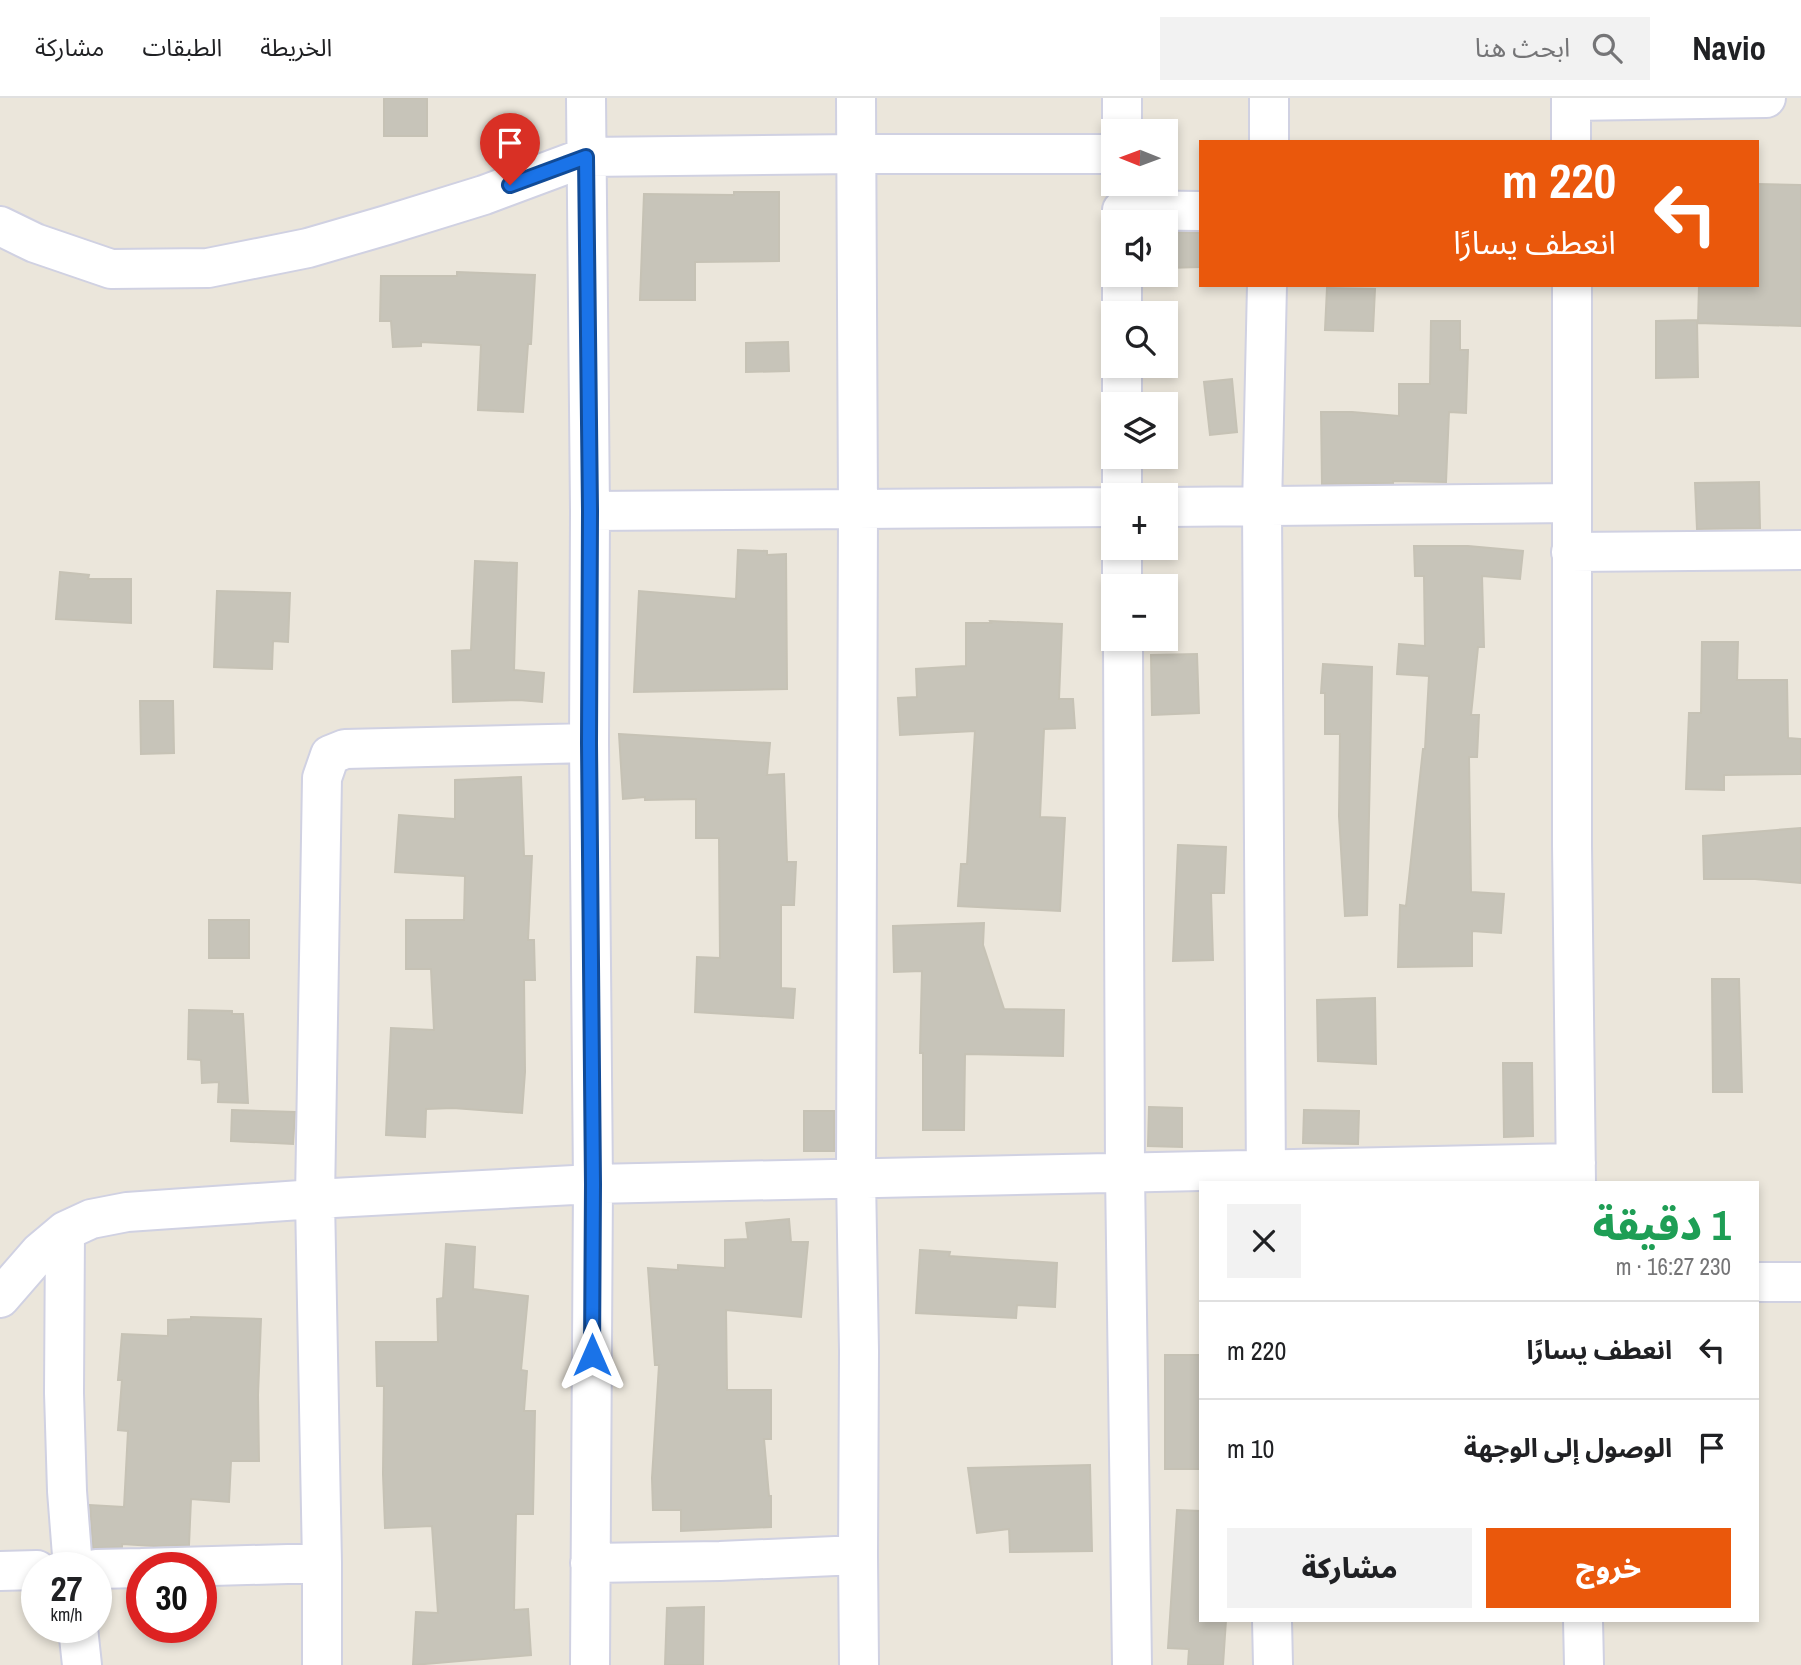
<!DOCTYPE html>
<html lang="ar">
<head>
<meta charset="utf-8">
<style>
  :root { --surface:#fff; --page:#f2f2f2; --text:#202124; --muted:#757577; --line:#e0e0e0; --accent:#ea580c }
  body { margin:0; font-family:"Archivo Narrow","Noto Sans Arabic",sans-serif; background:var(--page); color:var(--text); direction:rtl; height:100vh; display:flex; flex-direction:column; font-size:26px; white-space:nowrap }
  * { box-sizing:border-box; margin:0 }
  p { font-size:23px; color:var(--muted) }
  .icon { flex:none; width:38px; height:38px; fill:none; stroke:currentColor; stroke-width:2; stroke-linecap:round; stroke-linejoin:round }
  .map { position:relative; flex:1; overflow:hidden; direction:ltr }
  .details { position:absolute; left:1199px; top:1083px; width:560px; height:441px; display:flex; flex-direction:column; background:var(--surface); border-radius:0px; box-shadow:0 4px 10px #0003; direction:rtl }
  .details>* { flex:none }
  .guide { position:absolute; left:1199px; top:42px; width:560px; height:147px; border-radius:0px; box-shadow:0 4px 10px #0003; direction:rtl; background:#ea580c; color:#fff; overflow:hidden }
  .needle { width:46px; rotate:271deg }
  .buttons { position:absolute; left:1101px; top:21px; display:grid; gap:14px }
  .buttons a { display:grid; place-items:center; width:77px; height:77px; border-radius:0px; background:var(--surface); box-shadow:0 4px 10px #0003; font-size:35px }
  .speed { position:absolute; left:21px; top:1454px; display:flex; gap:14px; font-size:35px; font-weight:700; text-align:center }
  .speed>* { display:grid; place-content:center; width:91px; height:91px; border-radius:50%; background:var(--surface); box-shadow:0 4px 10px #0003; line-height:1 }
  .speed small { font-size:18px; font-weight:400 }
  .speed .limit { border:10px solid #d22; background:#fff; color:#111 }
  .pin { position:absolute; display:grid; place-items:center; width:60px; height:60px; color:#fff; margin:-72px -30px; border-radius:50% 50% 50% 0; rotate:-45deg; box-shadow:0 0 7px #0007 }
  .pin .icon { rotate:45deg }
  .me { position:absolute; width:77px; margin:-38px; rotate:0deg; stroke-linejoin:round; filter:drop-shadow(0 0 5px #0008) }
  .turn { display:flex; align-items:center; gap:24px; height:147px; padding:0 28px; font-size:32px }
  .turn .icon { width:91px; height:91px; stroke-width:2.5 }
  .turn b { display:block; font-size:49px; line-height:60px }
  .round { display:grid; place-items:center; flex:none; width:74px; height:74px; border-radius:0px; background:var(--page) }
  .summary { display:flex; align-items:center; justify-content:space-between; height:119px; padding:0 28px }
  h1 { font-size:42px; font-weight:800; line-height:52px; color:#1e9e55 }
  .action { display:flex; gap:14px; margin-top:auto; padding:14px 28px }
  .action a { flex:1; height:80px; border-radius:0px; background:var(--accent); color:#fff; font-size:28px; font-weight:800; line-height:80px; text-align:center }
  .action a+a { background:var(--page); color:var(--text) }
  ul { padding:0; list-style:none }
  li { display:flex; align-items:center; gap:21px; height:98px; padding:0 28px; border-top:2px solid var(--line) }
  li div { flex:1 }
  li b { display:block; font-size:26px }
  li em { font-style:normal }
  header { display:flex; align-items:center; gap:42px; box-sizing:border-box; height:98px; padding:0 35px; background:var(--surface); border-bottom:2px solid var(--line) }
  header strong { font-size:33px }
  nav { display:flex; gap:38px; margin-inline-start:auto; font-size:24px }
  .search { width:490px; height:63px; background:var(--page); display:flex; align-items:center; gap:18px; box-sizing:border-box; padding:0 24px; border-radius:0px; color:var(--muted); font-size:26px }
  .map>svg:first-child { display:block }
</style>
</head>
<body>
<header>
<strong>Navio</strong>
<div class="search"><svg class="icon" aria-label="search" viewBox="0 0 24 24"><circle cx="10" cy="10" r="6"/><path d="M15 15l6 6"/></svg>ابحث هنا</div>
<nav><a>الخريطة</a><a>الطبقات</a><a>مشاركة</a></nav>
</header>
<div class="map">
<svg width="1801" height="1567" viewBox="0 0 1801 1567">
  <rect width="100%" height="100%" fill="#ebe6db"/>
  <path fill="#c7c4b9" stroke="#c6c2b5" stroke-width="2" d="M384 0H427V38H384Z
    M1757 86 1801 87V228L1698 225 1699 187H1757Z
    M734 94H779V163L695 164V202H640L644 96 734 97Z
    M1166 134 1200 135V169L1166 170Z
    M457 174 535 177 531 246H528L523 314 478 312 481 247 421 244V248L393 249 391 223H380L381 178H457Z
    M1327 190 1375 191 1373 233 1325 232Z
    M1697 222 1698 279 1656 280V223Z
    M1431 223H1460V252H1468L1466 315 1449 314 1446 384 1393 383V385L1322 386 1321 314H1352L1399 318V286H1430Z
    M788 244 789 273 746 274V245Z
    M1232 281 1237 334 1210 337 1204 284Z
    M1759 384 1760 430 1697 431 1695 385Z
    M1414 448H1468L1523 453 1520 481 1482 478 1484 549H1478L1471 617H1479L1477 659H1469L1471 794 1504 796 1501 835 1472 833V868L1398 869 1400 807 1406 808 1423 651H1425L1429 578 1397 576 1399 546 1425 548 1424 478H1415Z
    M738 452 767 453V457L786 456 787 591 634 594 639 493 736 501Z
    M475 463 517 465 514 572 544 575 542 604 519 602 453 604 452 553 471 552Z
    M60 474 89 477 88 481H131V525L56 521Z
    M217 493 290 495 288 544 273 543 272 571 214 569Z
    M990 523 1062 526 1059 601H1073L1075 630 1044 631 1040 719 1065 720 1060 813 958 808 961 766H967L975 633 900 637 898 600 917 599 916 571 966 568V525H991Z
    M1702 544H1738L1737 582H1787L1788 640 1801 641V676L1724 677V692L1686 691 1689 615H1701Z
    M1197 556 1199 615 1152 617 1151 557Z
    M1323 566 1372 569 1367 817 1345 818 1339 718 1340 636H1325V595H1321Z
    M140 603H173L174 655 141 656Z
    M619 636 770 645 767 677 784 676 787 764H796L794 807H781V890L795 891 793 920 695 914 697 859 720 860 719 740H696V701L645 702V699L623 701Z
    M521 679 524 758H532L528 842H534L535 882H524L525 974 522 1015 453 1010 426 1011 425 1039 386 1037 391 930 434 932 431 871H406V822H464L465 778 395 774 399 717 455 721V682Z
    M1801 730V785L1755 781H1704L1703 738Z
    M1178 747 1226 749 1224 795H1211L1213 862 1173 863Z
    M209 822H249V860H209Z
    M984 825 983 847 1004 911 1064 912 1063 958 965 956 964 1032H923V955H920L922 873 894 874 893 828Z
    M1712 881H1739L1742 994H1713Z
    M1375 900 1376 966 1318 963 1317 902Z
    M189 912 232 913V916H243L248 1005 218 1004 219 984 202 985 201 962 188 961Z
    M1503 965H1532L1533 1038 1504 1039Z
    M1149 1009 1182 1010V1049L1148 1048Z
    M232 1012 295 1014 293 1046 231 1043Z
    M1304 1012 1359 1013 1358 1046 1303 1045Z
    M804 1013H834V1053H804Z
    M789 1121 791 1144H808L801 1219 726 1212 727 1292H771V1341H764L769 1398H771V1429L681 1433V1412H653L652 1380 659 1267H655L648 1170 678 1172V1167L725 1170V1142L748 1141 746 1125Z
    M446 1146 475 1149 473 1191 528 1198 521 1272 527 1273 524 1313H535L533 1416H516L514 1512 528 1511 531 1557 413 1567 416 1514 438 1515 432 1428 385 1430 383 1376 384 1288H377L376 1244H438L437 1201 443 1200Z
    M920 1152 950 1154 949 1158 1057 1165 1055 1209 1017 1207 1016 1220 916 1215Z
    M191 1219 261 1221 258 1297 259 1363H231L229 1404 191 1401 189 1447 154 1448 122 1446V1449L93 1450 90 1407 124 1409 128 1333 118 1332 122 1282H118L122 1236 168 1238V1222L191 1221Z
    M1165 1257H1200V1371H1165Z
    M1090 1367 1092 1453 1010 1454 1009 1431 977 1435 968 1370Z
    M1177 1412 1200 1413V1522H1226L1223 1567H1188L1189 1551 1168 1550Z
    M704 1509 703 1567H665L667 1510Z"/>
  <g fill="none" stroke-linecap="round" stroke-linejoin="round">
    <defs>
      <path id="minor" d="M586 0 590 413 589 645 593 1086 590 1567
        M856 0 858 410 856 1079 859 1253 858 1457 859 1567
        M1122 0V33
        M1571 0V44
        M1571 3 1766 0
        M1269 44V0
        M1122 112 1200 113
        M0 128 35 145 111 171 208 170 308 150 387 127 484 97 586 59 856 56H1113
        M1572 187V747L1576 1085
        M1122 215V177
        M1122 306V268
        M1122 397V359
        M1166 409 1572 405
        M590 413 1113 409
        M1122 450V488
        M1571 454 1801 452
        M1123 541 1125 1075 1132 1567
        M1266 1085 1262 409 1267 187
        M65 1133 64 1295 67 1393 73 1470
        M1757 1184H1801
        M0 1200 40 1154 65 1133 91 1121 127 1114 315 1101 593 1086 1576 1065
        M590 1465 720 1463 858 1457
        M142 1470 322 1465
        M96 1471 142 1470
        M0 1473 37 1472
        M1272 1522 1273 1567
        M1583 1522 1584 1567
        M78 1530 82 1567
        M322 1567V1465L315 1101 322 680 330 657 345 651 589 645"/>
    </defs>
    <use href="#minor" stroke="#d0d1e2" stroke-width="42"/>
    <use href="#minor" stroke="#fff" stroke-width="38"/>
  </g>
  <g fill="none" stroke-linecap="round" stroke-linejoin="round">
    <defs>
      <path id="route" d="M510 87 586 59 590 413 589 645 593 1086 592 1257"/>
    </defs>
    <use href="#route" stroke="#114b97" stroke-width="18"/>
    <use href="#route" stroke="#1a73e8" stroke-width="12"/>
  </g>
</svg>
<div class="buttons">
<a><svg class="needle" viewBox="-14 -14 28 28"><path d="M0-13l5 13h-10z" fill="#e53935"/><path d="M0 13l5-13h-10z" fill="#757577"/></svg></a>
<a><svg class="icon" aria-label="sound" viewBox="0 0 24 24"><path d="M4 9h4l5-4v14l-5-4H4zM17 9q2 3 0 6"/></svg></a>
<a><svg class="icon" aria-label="search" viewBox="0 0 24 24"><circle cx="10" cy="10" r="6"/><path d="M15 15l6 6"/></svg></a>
<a><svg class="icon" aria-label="layers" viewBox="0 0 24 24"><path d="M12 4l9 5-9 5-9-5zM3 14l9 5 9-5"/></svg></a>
<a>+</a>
<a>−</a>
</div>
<div class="speed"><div>27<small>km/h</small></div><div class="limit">30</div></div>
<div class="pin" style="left:510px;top:87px;background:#d93025"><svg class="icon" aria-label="arrive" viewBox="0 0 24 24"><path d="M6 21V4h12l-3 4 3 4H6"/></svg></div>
<svg class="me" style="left:592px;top:1257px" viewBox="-20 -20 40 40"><path d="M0-17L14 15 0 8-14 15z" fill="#1a73e8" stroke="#fff" stroke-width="4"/></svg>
<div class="guide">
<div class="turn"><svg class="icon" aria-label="left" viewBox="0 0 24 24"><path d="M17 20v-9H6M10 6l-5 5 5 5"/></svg><div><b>220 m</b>انعطف يسارًا</div></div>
</div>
<section class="details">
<div class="summary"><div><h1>1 دقيقة</h1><p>230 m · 16:27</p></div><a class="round"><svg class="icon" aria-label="close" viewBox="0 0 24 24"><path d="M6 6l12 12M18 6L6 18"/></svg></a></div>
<ul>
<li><svg class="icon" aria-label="left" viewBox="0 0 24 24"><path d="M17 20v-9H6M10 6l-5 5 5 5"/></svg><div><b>انعطف يسارًا</b></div><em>220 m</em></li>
<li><svg class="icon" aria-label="arrive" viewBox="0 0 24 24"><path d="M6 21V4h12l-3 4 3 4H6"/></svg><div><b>الوصول إلى الوجهة</b></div><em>10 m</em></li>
</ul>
<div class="action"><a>خروج</a><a>مشاركة</a></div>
</section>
</div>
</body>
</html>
